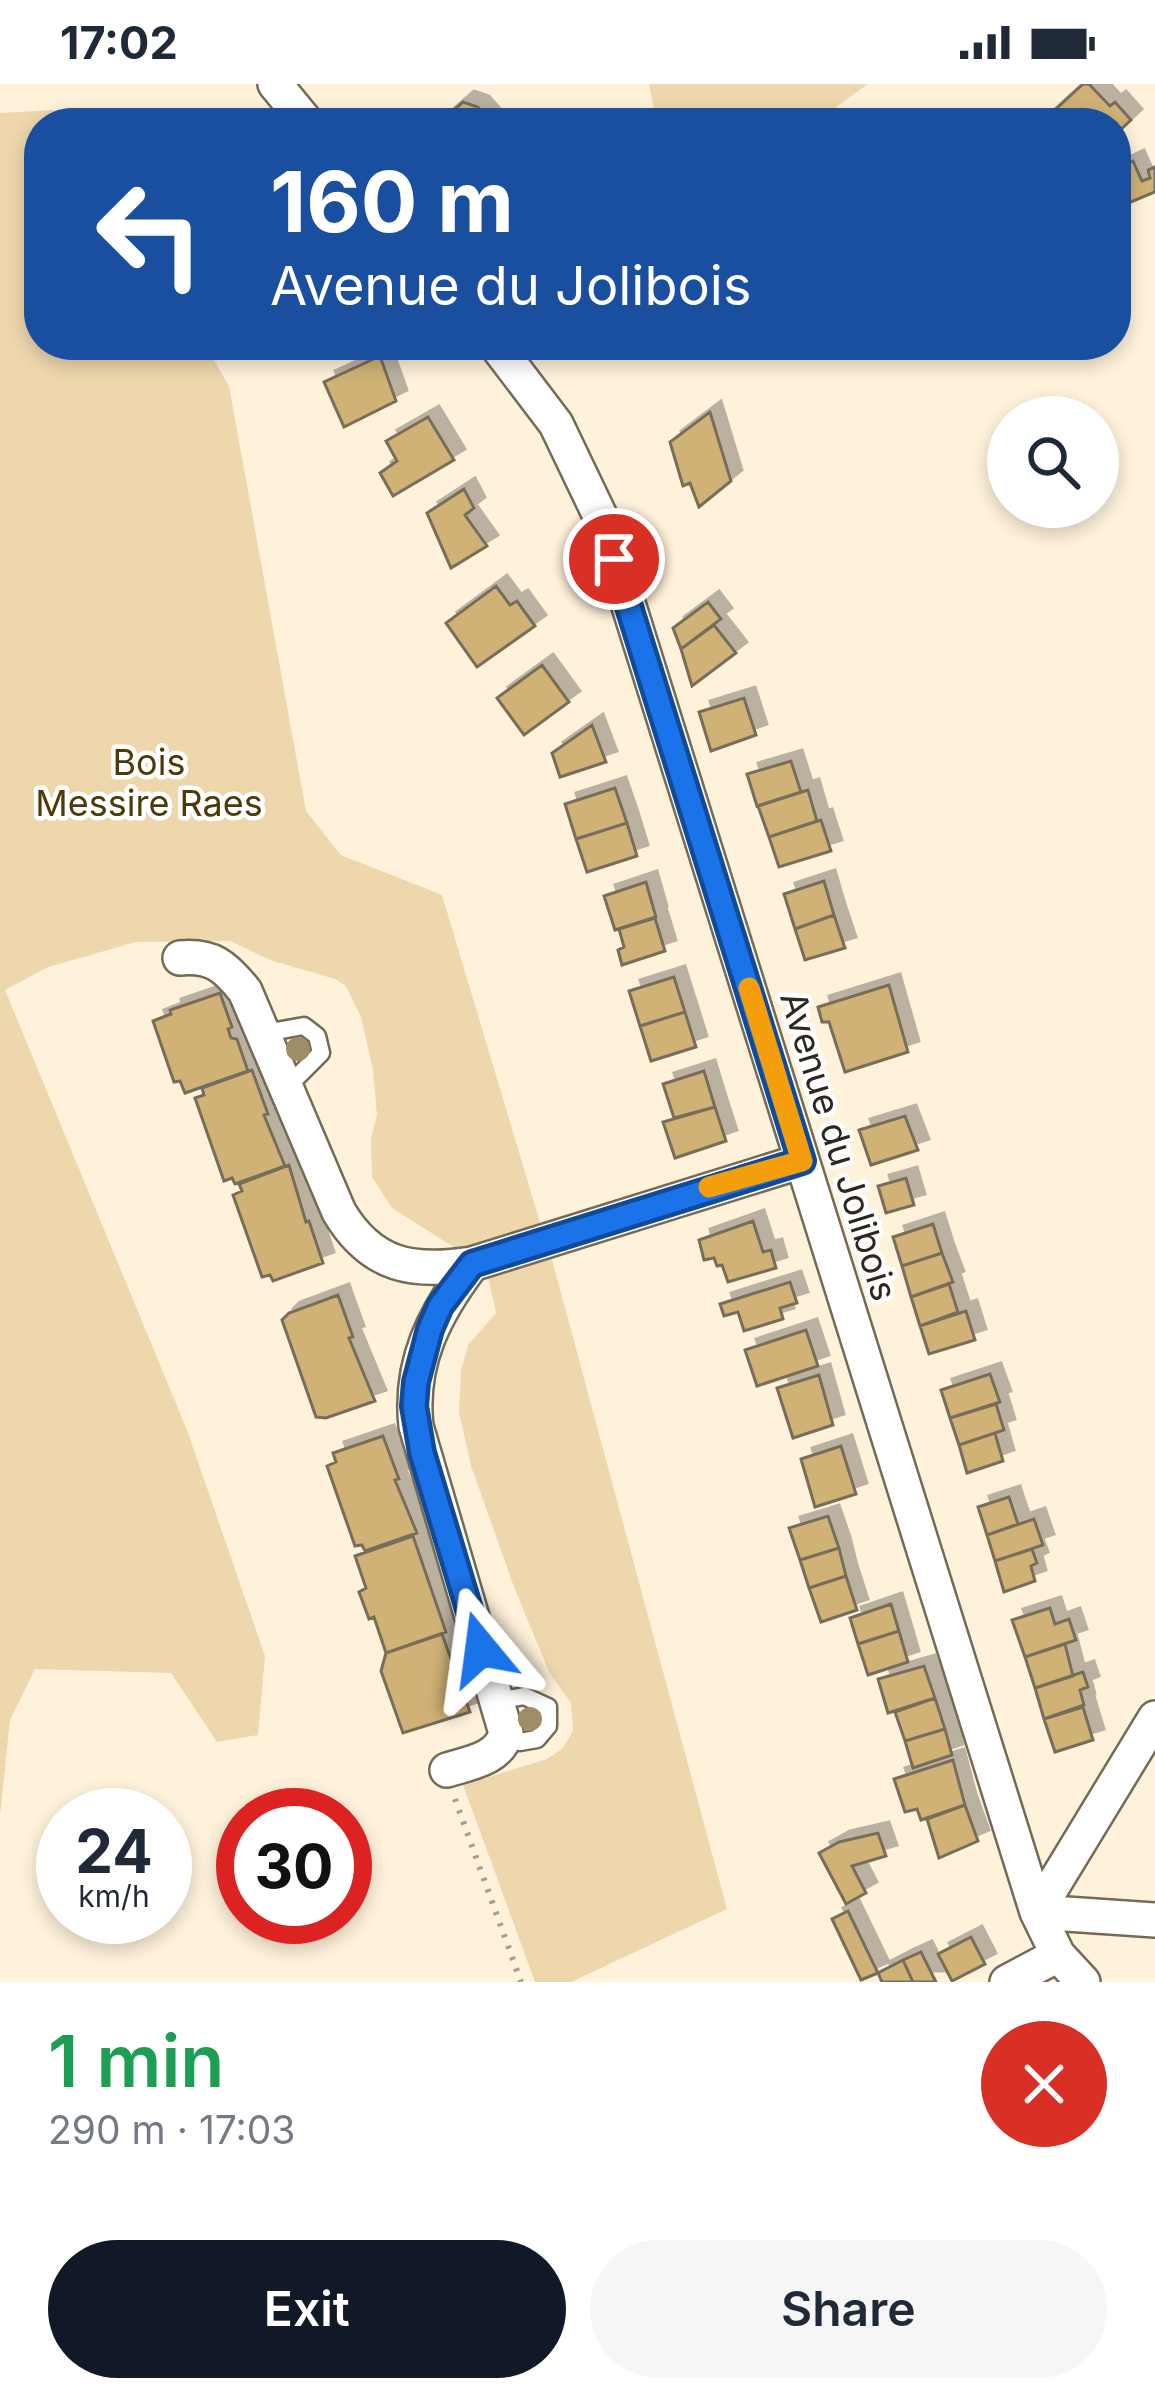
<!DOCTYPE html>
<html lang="en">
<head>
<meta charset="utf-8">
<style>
  :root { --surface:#fff; --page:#f6f6f7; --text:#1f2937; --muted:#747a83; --accent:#111827 }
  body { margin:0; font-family:Inter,sans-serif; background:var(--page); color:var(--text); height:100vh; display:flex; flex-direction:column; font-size:45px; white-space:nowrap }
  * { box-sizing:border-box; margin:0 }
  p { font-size:39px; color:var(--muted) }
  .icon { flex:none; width:66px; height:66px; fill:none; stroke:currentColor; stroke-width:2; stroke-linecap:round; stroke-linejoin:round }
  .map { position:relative; height:1898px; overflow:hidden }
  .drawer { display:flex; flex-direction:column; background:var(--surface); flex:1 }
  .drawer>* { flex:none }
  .banner { position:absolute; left:24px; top:24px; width:1107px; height:252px; border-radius:48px; box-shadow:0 6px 18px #0003; background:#1a4fa0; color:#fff; overflow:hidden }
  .tools { position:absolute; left:987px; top:312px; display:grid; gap:24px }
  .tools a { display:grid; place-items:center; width:132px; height:132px; border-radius:50%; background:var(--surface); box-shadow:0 6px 18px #0003; font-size:60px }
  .speed { position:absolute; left:36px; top:1704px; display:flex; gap:24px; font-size:60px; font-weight:700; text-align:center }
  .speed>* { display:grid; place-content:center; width:156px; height:156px; border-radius:50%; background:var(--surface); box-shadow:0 6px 18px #0003; line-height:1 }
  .speed small { font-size:30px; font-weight:400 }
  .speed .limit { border:18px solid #d22; background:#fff; color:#111 }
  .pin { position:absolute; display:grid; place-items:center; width:102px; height:102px; color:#fff; margin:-51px; border:6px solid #fff; border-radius:50%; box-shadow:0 3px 12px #0007 }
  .me { position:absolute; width:132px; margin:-66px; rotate:344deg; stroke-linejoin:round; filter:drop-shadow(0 0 9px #0008) }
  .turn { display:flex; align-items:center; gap:42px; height:252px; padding:0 48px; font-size:54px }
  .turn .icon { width:156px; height:156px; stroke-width:2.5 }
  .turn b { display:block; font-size:84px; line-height:102px }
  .round { display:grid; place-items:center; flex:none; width:126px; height:126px; border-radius:63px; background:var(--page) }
  .overview { display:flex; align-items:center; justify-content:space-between; height:204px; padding:0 48px }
  h1 { font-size:72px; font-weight:600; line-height:90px; color:#1e9e55 }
  .primary-button { display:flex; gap:24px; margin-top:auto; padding:24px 48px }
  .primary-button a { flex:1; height:138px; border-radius:72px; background:var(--accent); color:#fff; font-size:48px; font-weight:600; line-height:138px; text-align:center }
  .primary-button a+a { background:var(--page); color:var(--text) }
  .status { display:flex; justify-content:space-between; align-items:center; height:84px; padding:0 60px; background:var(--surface); direction:ltr }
  .status svg { height:33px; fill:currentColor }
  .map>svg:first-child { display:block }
</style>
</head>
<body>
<div class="status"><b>17:02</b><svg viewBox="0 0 49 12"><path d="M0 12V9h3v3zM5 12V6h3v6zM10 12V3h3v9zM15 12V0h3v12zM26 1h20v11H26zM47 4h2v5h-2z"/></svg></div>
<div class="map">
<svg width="1155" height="1898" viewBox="0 0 1155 1898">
  <defs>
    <filter id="shadow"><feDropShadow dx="11" dy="-11" stdDeviation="0" flood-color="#0004"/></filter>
  </defs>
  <rect width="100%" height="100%" fill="#fff2db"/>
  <path fill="#eed7ad" d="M649 0H868L814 39H657Z
    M53 26 78 39H39V261H205L229 302 306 727 341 771 442 811 542 1145 463 1169 392 1124 372 1093 371 1054 377 1031 373 986 361 933 346 902 335 895 270 876 230 857 136 858 48 883 5 906 187 1346 265 1572 258 1651 217 1658 171 1589 35 1585 10 1636 0 1731V29Z
    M550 1168 727 1825 571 1898H535L463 1701 547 1675 563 1664 573 1647 571 1619 550 1590 514 1503 471 1382 459 1328 461 1287 468 1261 496 1229 487 1188Z"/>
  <path fill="#d0b277" stroke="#786d59" stroke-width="3" filter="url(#shadow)" d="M1083 0H1089L1110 22 1115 18 1131 36 1116 50V39H1047L1044 36Z
    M463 18 478 23 492 39H439Z
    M1133 77 1142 97 1150 94 1148 86 1155 83V108L1126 120 1116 97V85Z
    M380 272 396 317 344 343 324 298Z
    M710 328 731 397 699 423 690 399 683 402 670 358Z
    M428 333 454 376 393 412 380 389 397 377 386 357Z
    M464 405 474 424 465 431 487 462 451 484 427 429Z
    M496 502 510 521 517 517 535 542 477 583 446 539Z
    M708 518 721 535 681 565 673 544Z
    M714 541 736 569 692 602 681 565Z
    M542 581 569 618 524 651 497 614Z
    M744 614 756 651 711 667 699 628Z
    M592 641 606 678 560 693 552 669Z
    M791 677 801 708 757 722 747 690Z
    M615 704 627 739 576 755 565 720Z
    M808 706 817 737 769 753 758 722Z
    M821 736 831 767 779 783 769 753Z
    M627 739 637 772 587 788 576 755Z
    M824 797 834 831 795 845 784 810Z
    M646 798 656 833 615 846 604 812Z
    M834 831 845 864 805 876 795 845Z
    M655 834 665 867 622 881 618 866 624 863 619 845Z
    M674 893 685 928 640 942 629 907Z
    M889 901 908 968 845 988 829 938H822L818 923Z
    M220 909 232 943 228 945 231 954 237 955 248 987 185 1009 180 997 174 998 153 937 171 930 170 926Z
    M685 928 696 963 651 977 640 942Z
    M252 986 268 1030 264 1031 285 1082 235 1100 232 1094 224 1097 195 1014 204 1011 202 1004Z
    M704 987 715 1023 674 1034 663 1000Z
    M715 1023 726 1057 675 1074 663 1038Z
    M905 1032 918 1066 871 1081 859 1046Z
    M289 1081 306 1138 309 1137 323 1179 273 1197 270 1191 262 1193 233 1111 242 1107 239 1100Z
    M906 1094 914 1121 886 1129 878 1102Z
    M753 1137 763 1168 771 1166 776 1184 728 1198 722 1181 717 1182 714 1174 704 1176 699 1156Z
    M933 1140 942 1169 902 1182 893 1153Z
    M942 1169 953 1198 911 1213 902 1182Z
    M790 1198 797 1219 780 1224 783 1235 744 1247 738 1228 724 1232 720 1220Z
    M949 1200 958 1228 920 1242 911 1213Z
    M338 1211 353 1253 349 1254 375 1317 326 1334 316 1333 282 1236 289 1229Z
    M966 1227 975 1256 929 1270 920 1242Z
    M806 1246 818 1282 757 1302 745 1266Z
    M990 1290 1000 1318 950 1334 941 1306Z
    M819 1291 833 1341 793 1354 777 1304Z
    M996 1320 1004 1346 959 1361 950 1334Z
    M995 1349 1003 1377 967 1389 959 1361Z
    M383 1352 399 1395 395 1396 417 1449 365 1467 362 1461 355 1462 327 1382 336 1378 333 1369Z
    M841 1362 856 1410 815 1423 801 1375Z
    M1009 1413 1018 1440 987 1451 978 1423Z
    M828 1432 839 1464 800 1476 789 1444Z
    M1034 1435 1043 1461 995 1477 987 1451Z
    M413 1452 446 1548 386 1569 374 1533 369 1535 359 1508 366 1504 355 1472Z
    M839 1464 846 1492 809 1504 800 1476Z
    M1032 1465 1037 1479 1031 1482 1035 1497 1004 1508 995 1477Z
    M846 1492 857 1526 821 1538 809 1504Z
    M891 1520 899 1547 858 1560 850 1534Z
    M1050 1524 1055 1540 1069 1535 1076 1556 1025 1573 1012 1536Z
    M899 1547 908 1578 868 1591 858 1560Z
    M442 1550 454 1583 450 1585 453 1594H458L470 1628 403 1649 381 1587 386 1569Z
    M1065 1560 1073 1592 1035 1604 1025 1573Z
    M924 1582 935 1614 888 1629 878 1595Z
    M1083 1588 1088 1603 1080 1606 1084 1621 1044 1635 1035 1604Z
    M935 1614 945 1645 905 1657 895 1628Z
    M1083 1623 1093 1656 1055 1668 1044 1635Z
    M945 1645 952 1671 913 1684 905 1657Z
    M953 1676 965 1721 921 1736 917 1725 905 1728 894 1695Z
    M965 1721 978 1757 939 1774 927 1735Z
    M878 1749 886 1772 852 1782 866 1809 846 1820 819 1769 839 1758Z
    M848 1827 878 1889 861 1896 832 1835Z
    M971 1853 985 1880 952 1897 938 1870Z
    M921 1868 936 1898H913L903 1876Z
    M903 1876 913 1898H882L878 1889Z"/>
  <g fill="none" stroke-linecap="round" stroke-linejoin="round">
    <defs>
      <path id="service" d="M265 949 304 942 317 952 321 969 287 1003
        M498 1617 524 1612 548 1623V1642L537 1655 520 1658 506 1649"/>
      <path id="minor" d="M275 0 307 39
        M496 261 556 340 602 436 1037 1828 1058 1871 1083 1898
        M180 874C212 871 225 882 245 907L339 1128C372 1183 413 1189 472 1180
        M447 1686C469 1679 500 1675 506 1649L416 1342C409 1278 435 1229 472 1180L802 1077
        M1037 1828 1155 1634
        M1037 1828 1155 1836
        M1007 1898 1058 1871"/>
    </defs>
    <use href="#service" stroke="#756a56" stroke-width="21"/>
    <use href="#minor" stroke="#756a56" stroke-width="38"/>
    <path stroke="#a79d8c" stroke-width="6" stroke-dasharray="3 9" stroke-linecap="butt" d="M455 1715 521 1898"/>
    <use href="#service" stroke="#fff" stroke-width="16"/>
    <use href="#minor" stroke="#fff" stroke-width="33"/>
  </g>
  <g fill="#9e8d67">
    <circle cx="298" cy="965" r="12"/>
    <circle cx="530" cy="1635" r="12"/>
  </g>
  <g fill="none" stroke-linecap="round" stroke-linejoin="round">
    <defs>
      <path id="route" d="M481 1565 422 1369 414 1322 416 1298 430 1245 440 1222 472 1180 802 1077 614 475"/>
    </defs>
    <use href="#route" stroke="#114b97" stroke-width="30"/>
    <use href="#route" stroke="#1a73e8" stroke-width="21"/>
    <path stroke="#f59e0b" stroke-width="21" d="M709 1103 802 1077 749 904"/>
  </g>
  <g text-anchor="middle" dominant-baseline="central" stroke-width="9" stroke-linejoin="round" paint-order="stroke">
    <g font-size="36" fill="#4e3a08" stroke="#fff">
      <text x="149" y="678">Bois<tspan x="149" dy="41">Messire Raes</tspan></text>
    </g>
    <g font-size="36" fill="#2c271f" stroke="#fff">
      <text transform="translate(839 1062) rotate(73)">Avenue du Jolibois</text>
    </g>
  </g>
</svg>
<div class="tools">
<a><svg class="icon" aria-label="search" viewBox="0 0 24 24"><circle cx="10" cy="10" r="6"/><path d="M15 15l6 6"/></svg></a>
</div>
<div class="speed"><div>24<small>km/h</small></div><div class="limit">30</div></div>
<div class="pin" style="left:614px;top:475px;background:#d93025"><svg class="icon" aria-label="arrive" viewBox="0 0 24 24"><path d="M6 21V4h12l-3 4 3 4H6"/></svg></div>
<svg class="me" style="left:481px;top:1565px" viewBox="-20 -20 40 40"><path d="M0-17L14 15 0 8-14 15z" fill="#1a73e8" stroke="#fff" stroke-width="4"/></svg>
<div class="banner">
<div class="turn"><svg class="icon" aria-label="left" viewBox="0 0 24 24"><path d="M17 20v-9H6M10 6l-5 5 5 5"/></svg><div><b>160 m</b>Avenue du Jolibois</div></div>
</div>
</div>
<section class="drawer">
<div class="overview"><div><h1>1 min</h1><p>290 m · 17:03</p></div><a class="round" style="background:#d93025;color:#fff"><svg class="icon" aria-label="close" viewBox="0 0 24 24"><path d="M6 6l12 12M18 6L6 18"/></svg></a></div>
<div class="primary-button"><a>Exit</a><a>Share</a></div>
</section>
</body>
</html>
